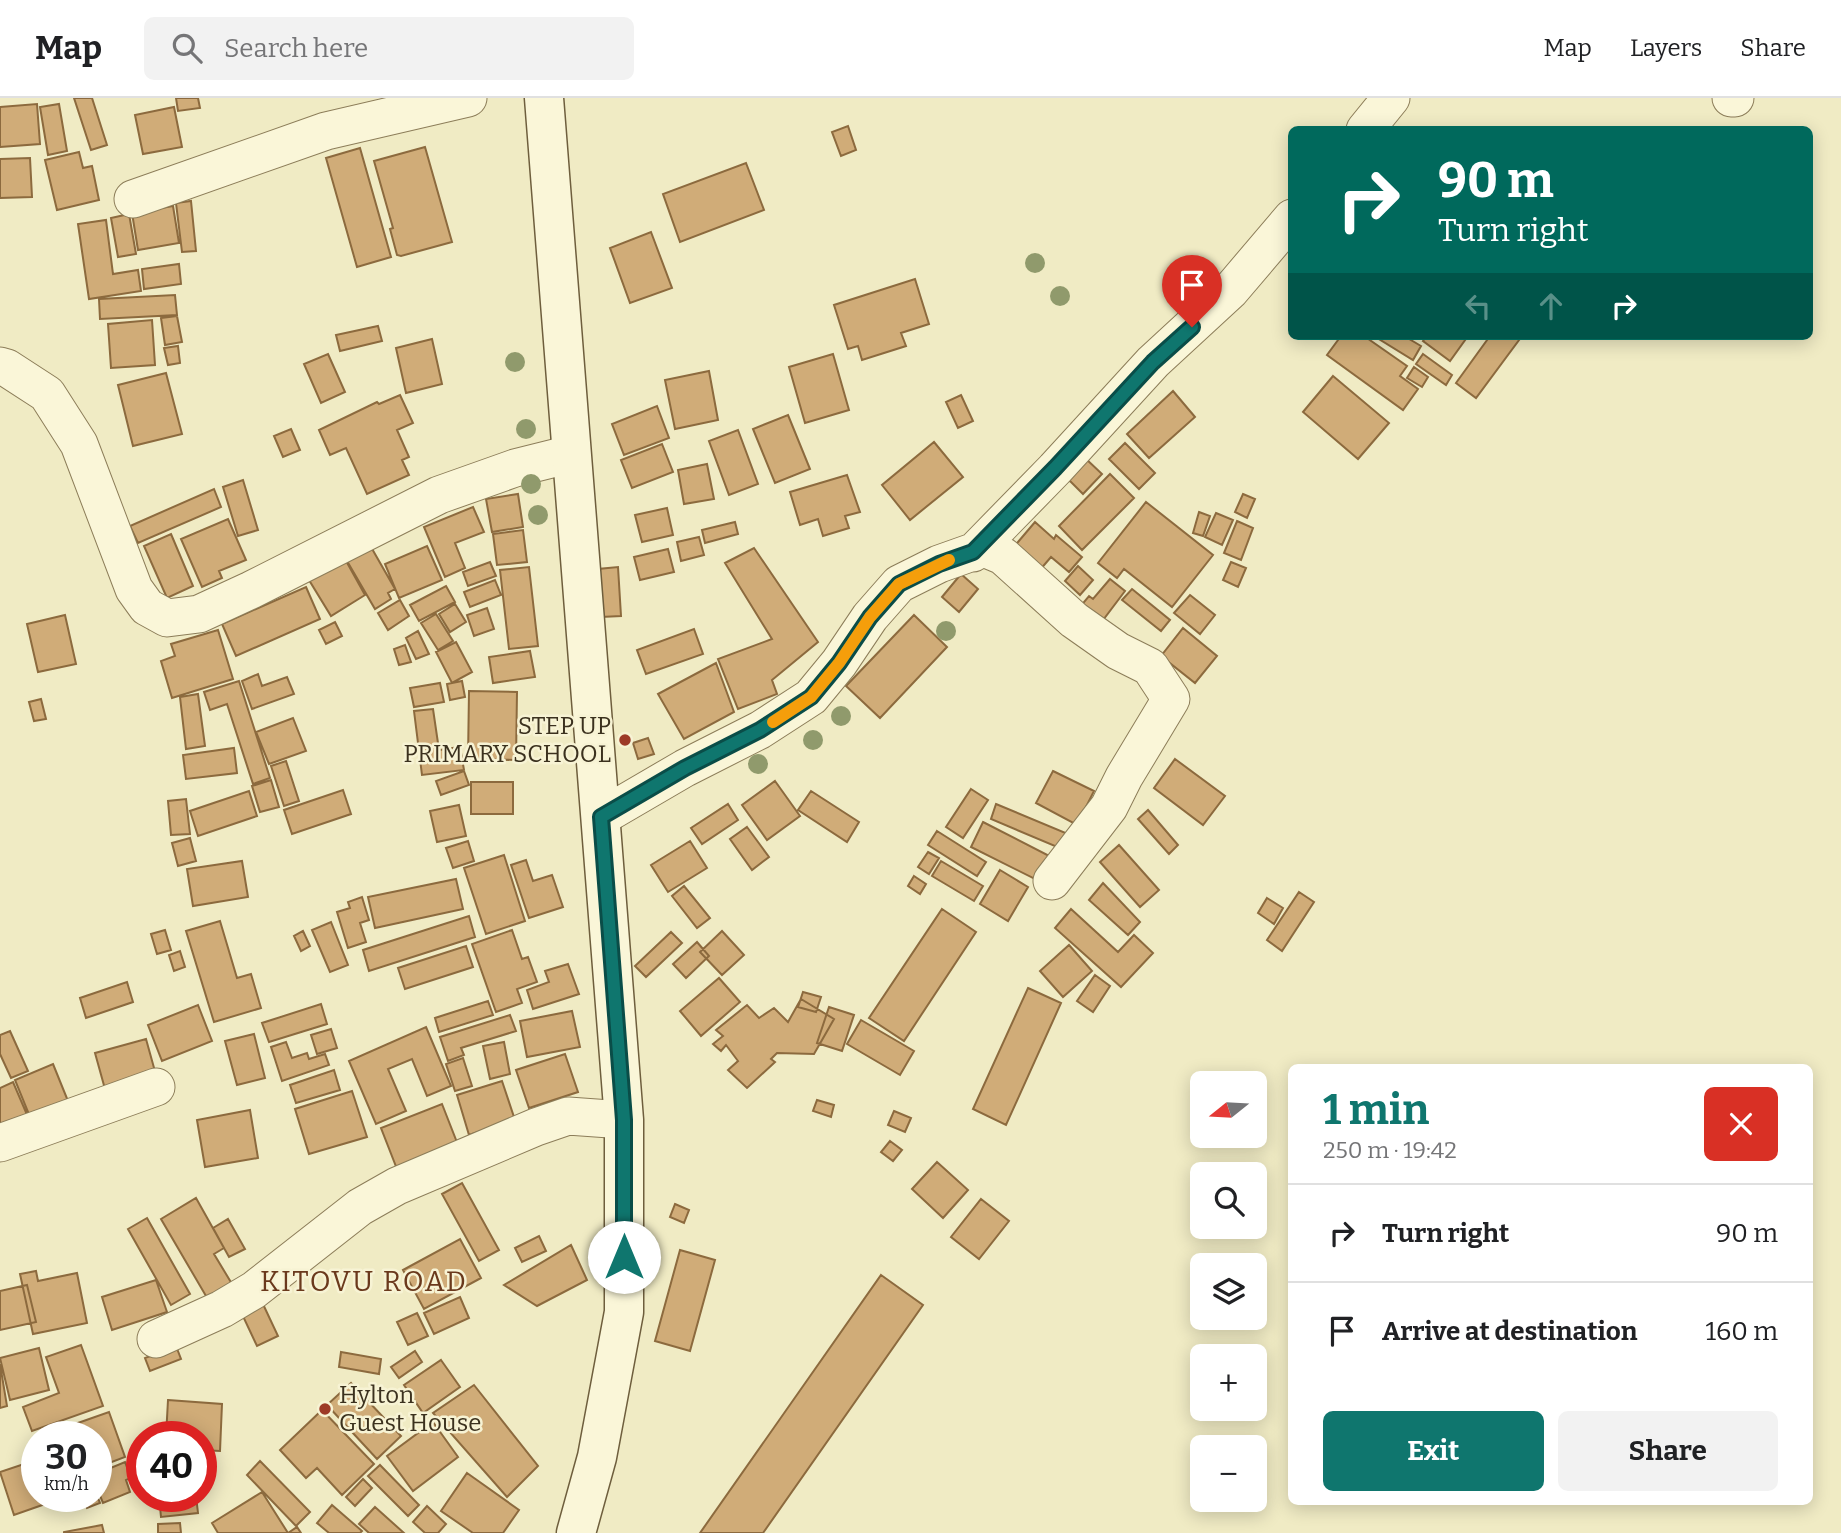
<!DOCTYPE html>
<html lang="en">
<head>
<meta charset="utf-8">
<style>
  :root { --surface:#fff; --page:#f2f2f2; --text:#202124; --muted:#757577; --line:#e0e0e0; --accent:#0f766e }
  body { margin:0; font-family:Bitter,serif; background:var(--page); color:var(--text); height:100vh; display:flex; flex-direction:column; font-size:26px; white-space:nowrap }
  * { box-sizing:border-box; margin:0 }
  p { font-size:23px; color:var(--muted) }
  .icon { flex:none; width:38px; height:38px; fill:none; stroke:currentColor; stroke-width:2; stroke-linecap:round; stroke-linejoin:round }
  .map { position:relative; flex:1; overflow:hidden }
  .drawer { position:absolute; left:1288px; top:966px; width:525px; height:441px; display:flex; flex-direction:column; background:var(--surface); border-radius:10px; box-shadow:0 4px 18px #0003 }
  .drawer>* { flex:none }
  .hud { position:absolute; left:1288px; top:28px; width:525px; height:214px; border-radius:10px; box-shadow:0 4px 18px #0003; background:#00695c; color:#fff; overflow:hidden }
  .needle { width:46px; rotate:252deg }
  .fabs { position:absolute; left:1190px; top:973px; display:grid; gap:14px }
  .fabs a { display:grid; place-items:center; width:77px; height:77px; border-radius:10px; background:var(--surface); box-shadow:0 4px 18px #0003; font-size:35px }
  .speed { position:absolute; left:21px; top:1323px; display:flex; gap:14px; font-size:35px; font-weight:700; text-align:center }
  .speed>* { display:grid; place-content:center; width:91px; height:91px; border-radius:50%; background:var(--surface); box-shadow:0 4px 18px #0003; line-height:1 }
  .speed small { font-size:18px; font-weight:400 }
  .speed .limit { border:10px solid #d22; background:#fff; color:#111 }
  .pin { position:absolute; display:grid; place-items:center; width:60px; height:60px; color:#fff; margin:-72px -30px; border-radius:50% 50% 50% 0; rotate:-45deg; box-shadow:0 0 7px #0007 }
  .pin .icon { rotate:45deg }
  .me { position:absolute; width:77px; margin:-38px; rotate:0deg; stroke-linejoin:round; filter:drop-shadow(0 0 5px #0008) }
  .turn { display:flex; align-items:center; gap:24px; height:147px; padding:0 35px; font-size:32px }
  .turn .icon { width:91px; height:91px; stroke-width:2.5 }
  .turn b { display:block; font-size:49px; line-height:60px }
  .lanes { display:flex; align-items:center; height:66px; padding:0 35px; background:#0003; justify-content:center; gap:35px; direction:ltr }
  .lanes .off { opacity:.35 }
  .round { display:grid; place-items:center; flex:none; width:74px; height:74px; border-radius:10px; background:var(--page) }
  .overview { display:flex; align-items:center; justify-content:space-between; height:119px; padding:0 35px }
  h1 { font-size:42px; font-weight:700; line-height:52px; color:var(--accent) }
  .action { display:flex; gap:14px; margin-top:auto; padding:14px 35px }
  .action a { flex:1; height:80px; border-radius:10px; background:var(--accent); color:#fff; font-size:28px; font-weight:700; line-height:80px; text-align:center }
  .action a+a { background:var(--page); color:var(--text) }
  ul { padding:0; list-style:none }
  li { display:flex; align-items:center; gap:21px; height:98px; padding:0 35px; border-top:2px solid var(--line) }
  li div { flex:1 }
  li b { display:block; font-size:26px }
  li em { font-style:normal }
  header { display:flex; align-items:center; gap:42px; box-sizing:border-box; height:98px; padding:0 35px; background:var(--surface); border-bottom:2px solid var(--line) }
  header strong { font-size:33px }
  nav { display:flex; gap:38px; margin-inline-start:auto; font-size:24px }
  .search { width:490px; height:63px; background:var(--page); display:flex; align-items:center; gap:18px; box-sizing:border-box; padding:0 24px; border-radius:10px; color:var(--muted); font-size:26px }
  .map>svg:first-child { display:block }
</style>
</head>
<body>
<header>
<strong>Map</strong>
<div class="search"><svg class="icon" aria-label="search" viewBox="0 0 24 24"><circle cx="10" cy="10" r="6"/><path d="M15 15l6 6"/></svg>Search here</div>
<nav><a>Map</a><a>Layers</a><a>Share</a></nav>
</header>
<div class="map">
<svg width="1841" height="1435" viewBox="0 0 1841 1435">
  <rect width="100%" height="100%" fill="#f0ebc4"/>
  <path fill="#d0ac78" stroke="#8c6a3e" stroke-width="2" d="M74 0H92L107 47 91 52Z
    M176 0H198L200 10 178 13Z
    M37 6 40 46 0 49V9Z
    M59 6 67 53 48 57 40 9Z
    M174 9 182 49 143 56 135 17Z
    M848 28 856 52 841 58 832 34Z
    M425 49 452 144 401 158 397 157 390 131 393 130 374 63Z
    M360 50 391 159 357 169 326 60Z
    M79 54 83 70 92 68 99 102 57 112 45 62Z
    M30 60 32 99 0 100V61Z
    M746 65 764 112 680 144 663 96Z
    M191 103 196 153 182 154 176 105Z
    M173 108 179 145 138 152 132 115Z
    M129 116 136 156 118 159 111 120Z
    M106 122 113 176 138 172 141 193 89 201 78 126Z
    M651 134 672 190 630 205 610 150Z
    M179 166 181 186 144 191 142 171Z
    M915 181 929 226 901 235 906 248 862 262 858 248 848 251 834 207Z
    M175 197 177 217 100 221 99 201Z
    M177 218 182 244 165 247 161 220Z
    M152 222 155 267 111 270 108 226Z
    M378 228 382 243 340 253 336 237Z
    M1341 238H1364L1407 268 1400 278 1418 291 1403 312 1327 257Z
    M1374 238H1404L1421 248 1413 262Z
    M1427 238H1468L1450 263 1423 243Z
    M1490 238H1522L1476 300 1456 285Z
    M432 241 442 286 406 295 396 250Z
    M178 248 180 265 168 267 164 250Z
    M328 256 345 294 321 305 304 266Z
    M833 256 849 312 805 325 789 269Z
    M1423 256 1452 277 1446 287 1416 266Z
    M1414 269 1428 279 1422 289 1407 280Z
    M709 273 718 322 675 331 665 282Z
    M166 275 182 336 133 348 118 287Z
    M1333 278 1389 325 1358 361 1303 314Z
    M1173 293 1195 319 1149 360 1127 336Z
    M400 297 413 325 397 332 409 359 402 362 409 377 367 396 346 350 330 357 319 332 377 304 379 306Z
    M961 297 973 323 958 330 946 304Z
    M657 308 669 340 624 357 612 326Z
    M788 317 810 371 775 385 753 331Z
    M291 331 300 352 283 359 274 338Z
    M738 332 758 386 729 397 709 343Z
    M934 344 963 379 910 422 882 387Z
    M1125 345 1155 375 1139 391 1109 361Z
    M662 346 673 374 632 390 621 362Z
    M1084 359 1102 376 1083 396 1065 378Z
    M707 366 714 401 684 406 678 372Z
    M1110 376 1134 400 1082 452 1059 428Z
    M847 377 860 414 845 418 849 430 823 438 818 421 800 427 790 394Z
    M243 382 258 432 238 438 223 389Z
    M214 391 221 409 138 445 130 428Z
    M518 396 523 429 492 434 486 401Z
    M1243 396 1255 401 1247 420 1235 414Z
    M1146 404 1213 457 1172 509 1124 471 1117 480 1098 465Z
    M473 409 484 434 455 445 465 470 445 479 424 429Z
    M667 410 673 437 642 444 635 417Z
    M1199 414 1210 418 1203 438 1193 435Z
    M1216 415 1233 422 1222 447 1205 439Z
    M228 421 246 462 219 473 222 480 202 489 181 441Z
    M1237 423 1253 430 1241 462 1224 455Z
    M735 424 738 436 705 445 702 432Z
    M1035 424 1054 441 1056 437 1082 459 1069 474 1051 459 1033 480 1007 457Z
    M523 432 527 464 497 467 493 436Z
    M171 436 193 488 167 500 144 448Z
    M699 439 704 457 681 463 677 444Z
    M427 448 442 482 399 500 385 466Z
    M371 449 395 491 388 495 391 501 375 511 347 463Z
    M754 450 818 544 772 582 777 596 738 611 718 561 772 541 725 465Z
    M668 451 674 474 640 482 634 459Z
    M345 461 365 497 331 518 309 482Z
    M490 464 496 478 468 488 463 474Z
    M1231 464 1246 470 1238 489 1223 482Z
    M1078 468 1093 482 1080 497 1065 483Z
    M529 469 538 548 509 551 500 472Z
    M618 469 621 518 601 519 598 471Z
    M961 476 978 491 959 514 942 499Z
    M1110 481 1125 493 1100 526 1079 510 1089 498 1093 501Z
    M495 482 501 497 470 509 464 494Z
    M446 488 455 504 419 523 410 507Z
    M306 489 320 521 236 558 222 526Z
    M1132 491 1170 522 1161 533 1122 502Z
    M1190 497 1215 517 1200 536 1174 515Z
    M400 502 409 518 388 532 378 515Z
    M455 506 466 524 450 534 439 516Z
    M487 510 494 531 474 538 467 517Z
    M436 516 453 543 438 552 421 525Z
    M65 517 76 566 38 574 27 526Z
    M914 517 947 549 880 620 846 588Z
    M335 524 342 538 326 546 319 532Z
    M1183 530 1217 558 1195 585 1161 558Z
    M694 531 703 556 646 576 637 552Z
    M218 532 233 581 172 600 161 563 175 558 171 546Z
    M418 533 429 556 416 561 406 540Z
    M456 544 472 574 452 585 436 554Z
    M405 547 411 564 399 567 394 551Z
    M530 553 535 579 493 585 489 559Z
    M716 565 734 614 684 641 658 596Z
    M258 576 262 588 287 579 294 596 252 611 242 583Z
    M239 583 270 680 253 686 227 606 210 612 204 594Z
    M462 583 465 599 450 602 447 586Z
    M440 585 444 604 414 609 410 590Z
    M469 593 517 594 516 662 468 661Z
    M198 596 205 648 186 651 180 599Z
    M41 601 46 621 34 623 29 604Z
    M433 611 439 652 460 649 464 672 422 677 414 613Z
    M293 620 306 653 269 666 256 634Z
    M648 640 654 656 638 661 633 645Z
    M234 650 237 675 186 681 183 657Z
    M1175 661 1225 698 1203 727 1154 690Z
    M286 663 299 703 284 708 271 668Z
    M464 673 469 687 441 697 436 683Z
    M1053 673 1094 693 1077 727 1036 705Z
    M271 682 279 709 260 714 252 688Z
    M775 683 800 718 767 742 742 707Z
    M471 684H513V716H471Z
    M971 691 988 702 963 740 946 729Z
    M343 692 351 716 292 736 284 712Z
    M249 693 257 718 198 738 190 713Z
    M811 693 859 724 847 744 798 712Z
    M186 701 190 736 171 737 168 703Z
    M728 706 738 722 702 746 691 730Z
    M996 706 1068 736 1062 751 991 721Z
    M459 707 466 738 437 744 430 713Z
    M1148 712 1178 747 1169 756 1138 721Z
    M983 724 1059 763 1047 787 971 749Z
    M747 729 769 759 752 772 730 741Z
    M937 733 986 764 977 778 928 747Z
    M190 740 196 763 178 768 172 745Z
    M468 743 474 763 453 770 446 750Z
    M690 743 707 770 668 794 651 767Z
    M1119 747 1159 792 1140 809 1100 764Z
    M928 754 939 760 929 776 918 769Z
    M504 757 525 823 486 836 464 770Z
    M526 762 533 783 552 777 563 809 529 820 511 767Z
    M242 763 248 799 193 808 187 771Z
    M941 763 983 788 974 803 932 778Z
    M1000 772 1028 789 1008 823 980 806Z
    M914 778 926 786 920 796 908 788Z
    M456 781 463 811 375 830 368 799Z
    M1103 785 1140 824 1128 837 1089 802Z
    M684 788 710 820 697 830 672 798Z
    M1299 794 1314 804 1282 853 1267 842Z
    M362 799 369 822 360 825 366 844 348 850 337 814 350 810 348 804Z
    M1267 800 1283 810 1274 826 1258 815Z
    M942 811 976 834 904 943 869 920Z
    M1071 811 1118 854 1134 837 1153 855 1121 889 1055 830Z
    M469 818 475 839 369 873 363 852Z
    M220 823 237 880 251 876 261 910 214 924 186 833Z
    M331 824 348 867 330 874 312 832Z
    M165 832 171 852 157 856 151 836Z
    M512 832 522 861 528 859 537 884 517 891 522 905 496 914 472 846Z
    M303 833 310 848 301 853 294 838Z
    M722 833 744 857 722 877 700 854Z
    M671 834 682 845 646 879 635 868Z
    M697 844 709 858 686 880 673 866Z
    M1069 847 1092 873 1063 899 1040 873Z
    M466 848 473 869 405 891 398 870Z
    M180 853 185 869 174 873 169 857Z
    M568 866 579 896 533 911 527 892 549 884 545 873Z
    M1095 877 1110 888 1093 914 1077 903Z
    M719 880 740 904 701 938 680 913Z
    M127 884 133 904 86 920 80 900Z
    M1028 890 1061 905 1006 1027 973 1011Z
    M803 894 821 899 816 914 798 909Z
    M801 901 834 921 814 956 777 955 771 961 775 964 747 990 728 972 738 963 726 947 721 953 713 946 723 938 716 932 747 907 759 920 774 910 788 924Z
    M488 903 493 917 439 934 435 920Z
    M321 906 327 926 269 944 262 925Z
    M198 907 212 943 162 963 148 927Z
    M829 909 854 917 842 953 817 945Z
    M572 913 580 949 527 959 520 923Z
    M510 917 516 933 461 950 464 957 448 963 440 939Z
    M861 922 914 953 900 977 847 946Z
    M426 929 451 988 427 998 412 961 388 971 406 1013 376 1026 349 963Z
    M331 931 337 950 317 956 311 937Z
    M10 933 28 973 11 980 0 956V937Z
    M254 936 265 980 237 987 225 943Z
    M146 941 156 977 105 991 95 955Z
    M286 944 292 960 307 955 309 961 325 956 329 967 282 983 271 949Z
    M504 944 510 976 490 981 483 948Z
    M565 956 578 994 529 1010 516 972Z
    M463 960 472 988 455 993 446 966Z
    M53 966 68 1003 30 1019 15 982Z
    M334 972 340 992 296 1005 290 987Z
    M502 983 515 1022 469 1037 457 997Z
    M13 984 28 1019 0 1031V990Z
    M352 993 367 1039 309 1056 295 1011Z
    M817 1002 834 1007 831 1019 813 1013Z
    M442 1006 458 1047 397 1071 381 1030Z
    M250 1012 258 1060 205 1069 197 1022Z
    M894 1013 911 1020 905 1034 888 1027Z
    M890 1043 902 1052 893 1063 881 1054Z
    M937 1064 968 1092 943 1120 912 1091Z
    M462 1085 499 1152 479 1163 442 1096Z
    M196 1100 224 1150 214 1156 238 1196 213 1210 161 1121Z
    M981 1101 1009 1123 979 1161 951 1139Z
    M675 1106 689 1112 684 1125 670 1119Z
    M147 1120 190 1196 171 1207 128 1131Z
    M228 1121 245 1151 229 1159 213 1130Z
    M539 1138 546 1153 522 1164 515 1150Z
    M460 1141 481 1180 424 1211 403 1172Z
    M571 1147 587 1182 537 1208 504 1187Z
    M680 1152 715 1162 690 1253 655 1243Z
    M36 1173 38 1183 77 1175 87 1225 33 1236 20 1176Z
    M881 1177 923 1207 763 1435H700Z
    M156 1182 167 1214 112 1232 102 1199Z
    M27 1187 36 1224 0 1232V1193Z
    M460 1199 469 1220 434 1236 424 1215Z
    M262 1204 278 1238 257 1248 241 1214Z
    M417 1215 428 1238 408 1247 397 1224Z
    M81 1247 103 1308 32 1333 23 1309 59 1295 46 1259Z
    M176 1248 181 1261 150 1273 145 1260Z
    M39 1250 49 1292 10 1302 0 1260Z
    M415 1253 422 1264 399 1280 391 1269Z
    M341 1254 381 1261 379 1276 339 1269Z
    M441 1262 460 1289 423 1315 404 1287Z
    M0 1266 7 1308 0 1310Z
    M351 1285 401 1338 377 1361 327 1307Z
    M474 1287 538 1368 507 1399 433 1315Z
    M168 1302 222 1306 220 1353 201 1352V1339H166Z
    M322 1312 374 1366 342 1397 317 1370 306 1380 280 1352Z
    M109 1314 125 1359 96 1370V1339H60L58 1332Z
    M433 1324 458 1359 413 1393 387 1358Z
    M209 1355 212 1368 201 1371V1357Z
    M33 1363 37 1372V1398H46L48 1405 14 1417 0 1374Z
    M260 1363 310 1414 296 1428 247 1377Z
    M125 1364 131 1380 126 1382 130 1394 103 1405 96 1388V1376Z
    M380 1367 419 1407 408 1418 368 1378Z
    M467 1375 519 1412 503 1435H473L441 1413Z
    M363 1381 372 1390 355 1408 346 1399Z
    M262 1394 288 1435 297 1429 301 1435H218L212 1425Z
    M96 1395 100 1405 87 1410 83 1398H96Z
    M159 1398H196L198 1415 161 1419Z
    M332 1407 362 1433 360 1435H329L317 1425Z
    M427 1408 446 1426 438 1435H425L413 1424Z
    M375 1409 404 1435H369L359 1426Z
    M180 1425 181 1435H158V1426Z
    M102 1427 104 1435H64V1434Z"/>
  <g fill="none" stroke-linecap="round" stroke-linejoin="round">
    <defs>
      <path id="street" d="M1731 0H1735
        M1365 32 1391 0
        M133 101 326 33 468 0
        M0 268 7 270 47 296 79 346 134 491 147 509 167 520 199 516 251 492 439 397 515 370 571 356
        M973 455 1055 371 1153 264 1230 193 1292 120
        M601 719 685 670 760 632 811 599 839 565 870 519 899 486 939 466 984 450 1003 458 1074 522 1118 553 1150 569 1171 601 1124 679 1109 709 1052 783
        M0 1045 156 989
        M156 1241 222 1211 254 1192 360 1109 397 1088 536 1029 568 1018 624 1022"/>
      <path id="secondary" d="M544 0 624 1022V1214L597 1359 576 1435"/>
    </defs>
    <use href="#street" stroke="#8c7d59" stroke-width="39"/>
    <use href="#secondary" stroke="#6e5e3d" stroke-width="41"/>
    <use href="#street" stroke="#faf6d8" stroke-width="37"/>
    <use href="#secondary" stroke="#faf6d8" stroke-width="38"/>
  </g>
  <g fill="#909a6c">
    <circle cx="1035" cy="165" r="10"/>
    <circle cx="1060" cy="198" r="10"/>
    <circle cx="515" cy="264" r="10"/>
    <circle cx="526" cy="331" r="10"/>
    <circle cx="531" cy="386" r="10"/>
    <circle cx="538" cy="417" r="10"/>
    <circle cx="946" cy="533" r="10"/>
    <circle cx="841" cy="618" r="10"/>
    <circle cx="813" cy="642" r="10"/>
    <circle cx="758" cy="666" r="10"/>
  </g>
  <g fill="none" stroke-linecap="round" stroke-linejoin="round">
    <defs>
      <path id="route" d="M624 1159V1022L601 719 685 670 760 632 811 599 839 565 870 519 899 486 939 466 973 454 1055 370 1153 264 1192 229"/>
    </defs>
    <use href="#route" stroke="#0a4d48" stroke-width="18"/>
    <use href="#route" stroke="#0f766e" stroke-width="12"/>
    <path stroke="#f59e0b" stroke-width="12" d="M773 624 811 599 839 565 870 519 899 486 949 462"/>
  </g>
  <g fill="#9d3a27" stroke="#f7f3d4" stroke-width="2.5">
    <circle cx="625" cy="642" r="7"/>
    <circle cx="325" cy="1311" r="7"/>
  </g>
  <g text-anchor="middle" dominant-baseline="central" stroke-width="5" stroke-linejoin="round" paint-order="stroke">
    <g font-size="24" fill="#3b311e" stroke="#f7f3d4" text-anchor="end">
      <text x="611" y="628">STEP UP<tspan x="611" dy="28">PRIMARY SCHOOL</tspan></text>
      <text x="339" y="1297" text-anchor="start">Hylton<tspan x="339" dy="28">Guest House</tspan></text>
    </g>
    <g font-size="28" letter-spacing="2" fill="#6a391c" stroke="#f7f3d4">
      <text x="364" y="1183">KITOVU ROAD</text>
    </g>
  </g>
</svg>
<div class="fabs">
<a><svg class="needle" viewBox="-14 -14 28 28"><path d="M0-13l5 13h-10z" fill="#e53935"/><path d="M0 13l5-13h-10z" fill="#757577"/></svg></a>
<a><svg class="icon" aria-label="search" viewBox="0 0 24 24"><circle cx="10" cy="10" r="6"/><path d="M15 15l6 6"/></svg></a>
<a><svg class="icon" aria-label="layers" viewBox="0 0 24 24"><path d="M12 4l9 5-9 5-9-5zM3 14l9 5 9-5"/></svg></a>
<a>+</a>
<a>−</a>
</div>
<div class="speed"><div>30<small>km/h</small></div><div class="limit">40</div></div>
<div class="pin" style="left:1192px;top:229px;background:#d93025"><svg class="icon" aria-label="arrive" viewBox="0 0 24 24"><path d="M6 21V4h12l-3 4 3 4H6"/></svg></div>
<svg class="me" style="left:624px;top:1159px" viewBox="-20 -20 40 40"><circle r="19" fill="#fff"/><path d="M0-13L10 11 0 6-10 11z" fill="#0f766e"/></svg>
<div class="hud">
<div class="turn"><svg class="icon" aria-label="right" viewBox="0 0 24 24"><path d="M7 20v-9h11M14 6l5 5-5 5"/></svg><div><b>90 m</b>Turn right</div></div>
<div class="lanes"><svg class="icon off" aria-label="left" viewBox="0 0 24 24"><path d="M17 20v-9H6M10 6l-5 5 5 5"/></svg><svg class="icon off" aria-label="ahead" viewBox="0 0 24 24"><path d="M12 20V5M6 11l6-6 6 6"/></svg><svg class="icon" aria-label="right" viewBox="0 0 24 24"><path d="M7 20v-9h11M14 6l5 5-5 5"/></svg></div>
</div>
<section class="drawer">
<div class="overview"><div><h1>1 min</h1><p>250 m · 19:42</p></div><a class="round" style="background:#d93025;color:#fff"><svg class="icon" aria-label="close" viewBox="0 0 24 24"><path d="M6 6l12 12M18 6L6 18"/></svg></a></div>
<ul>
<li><svg class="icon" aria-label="right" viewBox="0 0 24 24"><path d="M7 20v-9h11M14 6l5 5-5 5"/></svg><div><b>Turn right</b></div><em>90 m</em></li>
<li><svg class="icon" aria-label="arrive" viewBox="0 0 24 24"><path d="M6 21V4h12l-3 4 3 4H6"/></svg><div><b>Arrive at destination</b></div><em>160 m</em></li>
</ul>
<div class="action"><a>Exit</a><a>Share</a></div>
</section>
</div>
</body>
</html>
